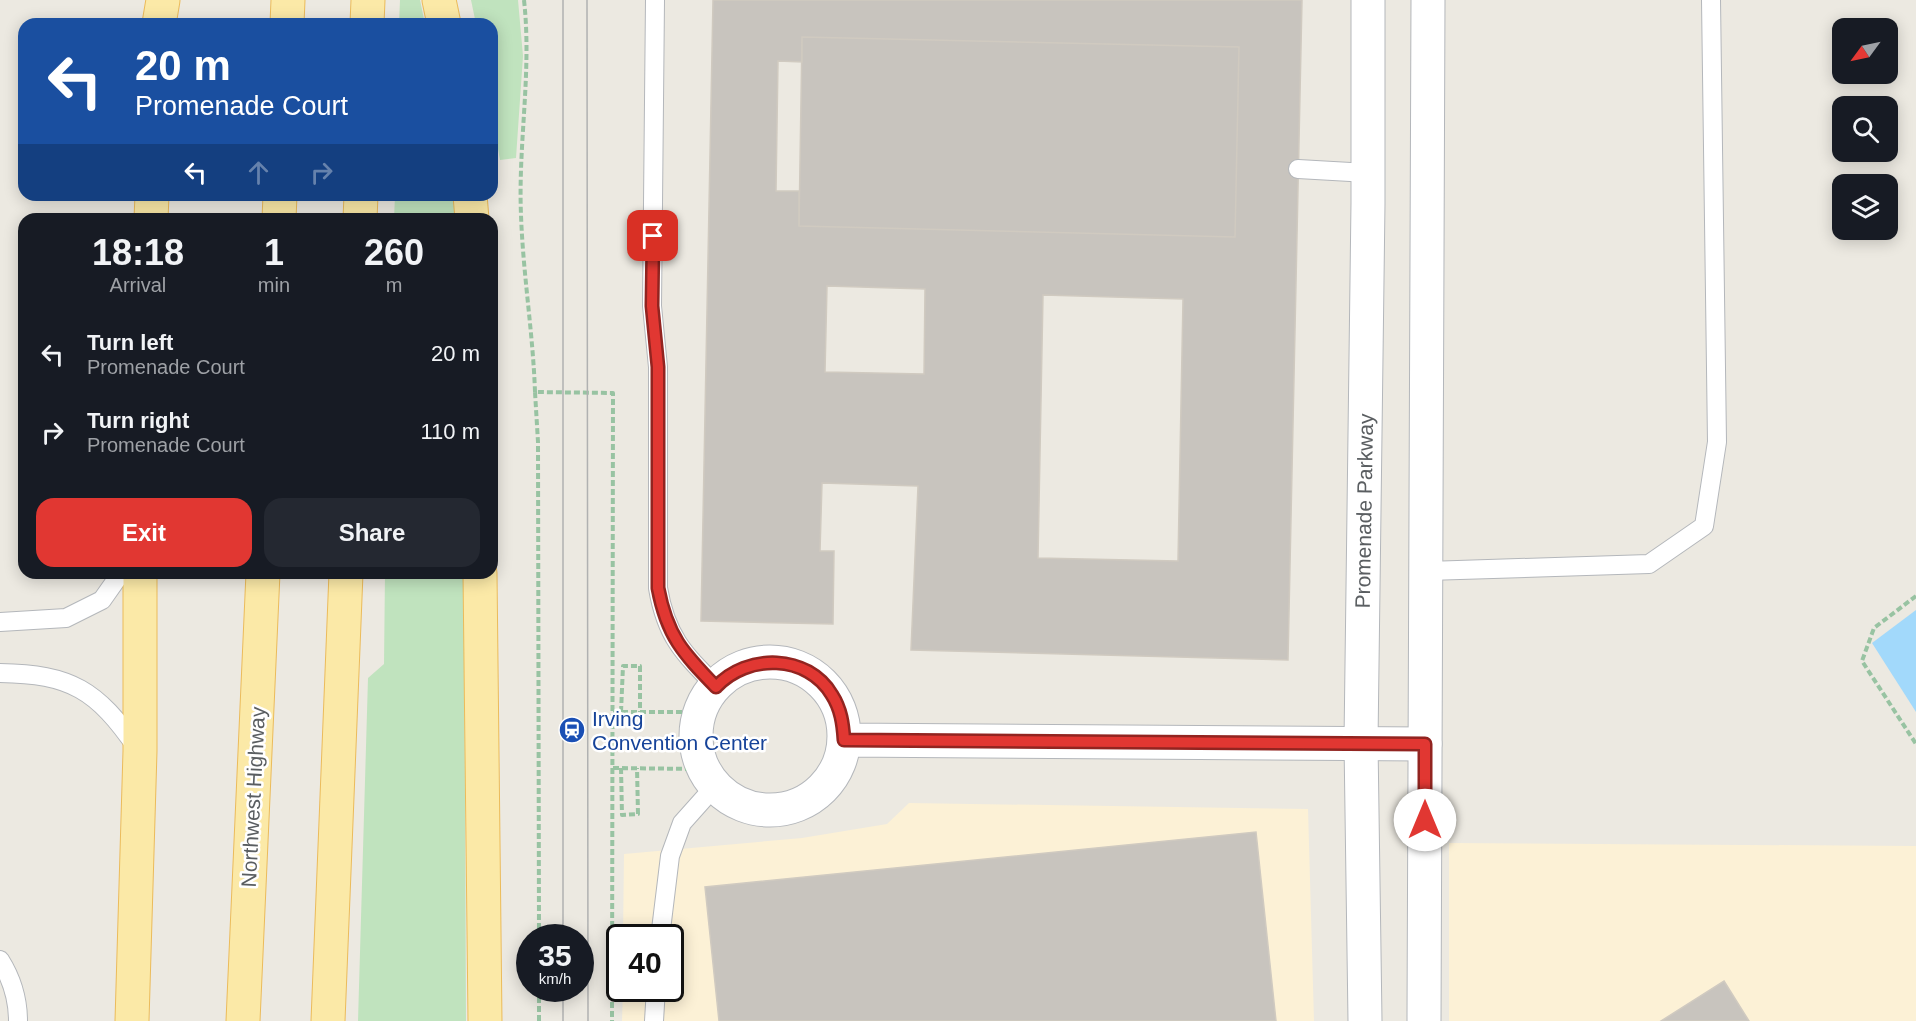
<!DOCTYPE html>
<html lang="en">
<head>
<meta charset="utf-8">
<style>
  :root { --surface:#171b24; --page:#242831; --text:#f1f3f6; --muted:#9ea1a6; --accent:#e13732 }
  body { margin:0; font-family:Arial,sans-serif; background:var(--page); color:var(--text); height:100vh; display:flex; flex-direction:column; font-size:22px; white-space:nowrap }
  * { box-sizing:border-box; margin:0 }
  p { font-size:20px; color:var(--muted) }
  .icon { flex:none; width:33px; height:33px; fill:none; stroke:currentColor; stroke-width:2; stroke-linecap:round; stroke-linejoin:round }
  .map { position:relative; flex:1; overflow:hidden }
  .sheet { position:absolute; left:18px; top:213px; width:480px; height:366px; display:flex; flex-direction:column; background:var(--surface); border-radius:18px; box-shadow:0 3px 15px #0003 }
  .sheet>* { flex:none }
  .top-card { position:absolute; left:18px; top:18px; width:480px; height:183px; border-radius:18px; box-shadow:0 3px 15px #0003; background:#1a4fa0; color:#fff; overflow:hidden }
  .needle { width:39px; rotate:237deg }
  .tools { position:absolute; left:1832px; top:18px; display:grid; gap:12px }
  .tools a { display:grid; place-items:center; width:66px; height:66px; border-radius:12px; background:var(--surface); box-shadow:0 3px 15px #0003; font-size:30px }
  .speed { position:absolute; left:516px; top:924px; display:flex; gap:12px; font-size:30px; font-weight:700; text-align:center }
  .speed>* { display:grid; place-content:center; width:78px; height:78px; border-radius:50%; background:var(--surface); box-shadow:0 3px 15px #0003; line-height:1 }
  .speed small { font-size:15px; font-weight:400 }
  .speed .limit { border:3px solid #111; border-radius:9px; background:#fff; color:#111 }
  .pin { position:absolute; display:grid; place-items:center; width:51px; height:51px; color:#fff; margin:-26px; border-radius:12px; box-shadow:0 3px 9px #0006 }
  .me { position:absolute; width:66px; margin:-33px; rotate:0deg; stroke-linejoin:round; filter:drop-shadow(0 0 4px #0008) }
  .turn { display:flex; align-items:center; gap:21px; height:126px; padding:0 18px; font-size:27px }
  .turn .icon { width:78px; height:78px; stroke-width:2.5 }
  .turn b { display:block; font-size:42px; line-height:51px }
  .lanes { display:flex; align-items:center; height:57px; padding:0 18px; background:#0003; justify-content:center; gap:30px; direction:ltr }
  .lanes .off { opacity:.35 }
  .eta { display:flex; justify-content:space-evenly; align-items:center; height:102px; text-align:center }
  .eta b { font-size:36px; font-weight:800; line-height:42px }
  .button { display:flex; gap:12px; margin-top:auto; padding:12px 18px }
  .button a { flex:1; height:69px; border-radius:18px; background:var(--accent); color:#fff; font-size:24px; font-weight:800; line-height:69px; text-align:center }
  .button a+a { background:var(--page); color:var(--text) }
  ul { padding:0; list-style:none }
  li { display:flex; align-items:center; gap:18px; height:78px; padding:0 18px }
  li div { flex:1 }
  li b { display:block; font-size:22px }
  li em { font-style:normal }
  .map>svg:first-child { display:block }
</style>
</head>
<body>
<div class="map">
<svg width="1916" height="1021" viewBox="0 0 1916 1021">
  <rect width="100%" height="100%" fill="#ece9e1"/>
  <path fill="#fcf1d6" d="M909 803 1308 809 1314 1021H622L623 989 670 988V938L623 937 624 854 802 838 887 824Z
    M1449 843 1916 846V1021H1449Z"/>
  <path fill="#c0e3be" d="M400 0H420L425 24H399Z
    M471 0H518L523 56 516 158 500 160 492 115V24H476Z
    M395 195H455L457 219H394Z
    M385 573H464L466 1021H358L368 678 384 664Z"/>
  <path fill="#a2d9fb" d="M1916 610V712L1872 643Z"/>
  <path fill="#c8c4be" stroke="#d0cac0" stroke-width="1.5" fill-rule="evenodd" d="M713 0H1302L1288 660 911 650 918 486 822 483 820 551H834L833 624 701 621ZM802 37 1239 47 1235 237 799 226V191H776L778 61 802 62ZM827 286 925 289 924 374 825 372ZM1043 295 1183 299 1178 561 1038 558Z
    M802 37 1239 47 1235 237 799 226Z
    M1256 832 1276 1021H719L705 887Z
    M1724 981 1749 1021H1661Z"/>
  <g fill="none" stroke-linecap="round" stroke-linejoin="round">
    <defs>
      <path id="service" d="M655 0 652 306 658 367V588C666 636 683 653 716 686
        M1298 169 1368 173
        M1427 571 1649 564 1704 526 1717 442 1711 0
        M0 622 66 618 102 600 121 573
        M0 673C71 674 97 690 137 748
        M660 938 670 856 682 823 715 786
        M0 960C12 979 18 999 18 1021
        M654 1021 656 988"/>
      <path id="minor" d="M696 736a74 74 0 1 1 148 0a74 74 0 1 1-148 0Z
        M844 740 1425 744"/>
      <path id="tertiary" d="M1365 1021 1361 742 1368 203V0
        M1424 1021 1428 0"/>
      <path id="primary" d="M439 0 444 24
        M159 24 163 0
        M287 24 288 0
        M367 24 368 0
        M470 195 472 219
        M151 219 152 195
        M279 219 280 195
        M360 219 361 195
        M480 573 485 1021
        M132 1021 140 751V573
        M243 1021 263 573
        M328 1021 346 573"/>
    </defs>
    <use href="#service" stroke="#b4b7bb" stroke-width="20"/>
    <use href="#minor" stroke="#b4b7bb" stroke-width="35"/>
    <use href="#tertiary" stroke="#b4b7bb" stroke-width="35"/>
    <use href="#primary" stroke="#ebbb5b" stroke-width="35"/>
    <path stroke="#98c3a2" stroke-width="4" stroke-dasharray="6 3" stroke-linecap="butt" d="M524 0C532 72 518 143 521 215 523 274 533 333 535 392
      M1916 596 1874 628 1862 661 1916 744
      M613 712H701
      M621 712 623 666H640V712
      M613 768 695 769
      M621 768 622 815 638 814 637 768
      M539 938 538 442 535 392 613 393 612 1021
      M539 988V1021"/>
    <use href="#service" stroke="#fff" stroke-width="18"/>
    <use href="#minor" stroke="#fff" stroke-width="33"/>
    <use href="#tertiary" stroke="#fff" stroke-width="33"/>
    <use href="#primary" stroke="#fbe9a7" stroke-width="33"/>
    <path stroke="#b0b1b1" stroke-width="1.5" d="M587 0 588 1021
      M563 938V0
      M563 1021V988"/>
  </g>
  <g fill="none" stroke-linecap="round" stroke-linejoin="round">
    <defs>
      <path id="route" d="M653 236 652 306 658 367V588C667 636 683 653 716 687 747 653 808 654 832 695 841 709 843 724 844 740L1425 744V820"/>
    </defs>
    <use href="#route" stroke="#922420" stroke-width="15"/>
    <use href="#route" stroke="#e13732" stroke-width="10"/>
  </g>
  <defs>
    <symbol id="station-disc" viewBox="-11 -11 22 22"><circle r="9.5" fill="#1a4fb4" stroke="#fff"/><path d="M-3-6H3Q5-6 5-4V2Q5 4 3 4L4.5 6H3L1.5 4h-3L-3 6H-4.5L-3 4Q-5 4-5 2V-4Q-5-6-3-6ZM-3.5-4v3h7v-3ZM-3.5 1v1.5H-2V1ZM2 1v1.5H3.5V1Z" fill="#fff"/></symbol>
  </defs>
  <g fill-rule="evenodd">
    <use href="#station-disc" x="557" y="715" width="30" height="30"/>
  </g>
  <g text-anchor="middle" dominant-baseline="central" stroke-width="5" stroke-linejoin="round" paint-order="stroke">
    <g font-size="21" fill="#5a5e61" stroke="#fff">
      <text transform="translate(1364 511) rotate(-89)">Promenade Parkway</text>
      <text transform="translate(253 797) rotate(-87)">Northwest Highway</text>
    </g>
    <g font-size="21" fill="#164399" stroke="#fff" text-anchor="start">
      <text x="592" y="718">Irving<tspan x="592" dy="24">Convention Center</tspan></text>
    </g>
  </g>
</svg>
<div class="tools">
<a><svg class="needle" viewBox="-14 -14 28 28"><path d="M0-13l5 13h-10z" fill="#e53935"/><path d="M0 13l5-13h-10z" fill="#9ea1a6"/></svg></a>
<a><svg class="icon" aria-label="search" viewBox="0 0 24 24"><circle cx="10" cy="10" r="6"/><path d="M15 15l6 6"/></svg></a>
<a><svg class="icon" aria-label="layers" viewBox="0 0 24 24"><path d="M12 4l9 5-9 5-9-5zM3 14l9 5 9-5"/></svg></a>
</div>
<div class="speed"><div>35<small>km/h</small></div><div class="limit">40</div></div>
<div class="pin" style="left:653px;top:236px;background:#d93025"><svg class="icon" aria-label="arrive" viewBox="0 0 24 24"><path d="M6 21V4h12l-3 4 3 4H6"/></svg></div>
<svg class="me" style="left:1425px;top:820px" viewBox="-20 -20 40 40"><circle r="19" fill="#fff"/><path d="M0-13L10 11 0 6-10 11z" fill="#e13732"/></svg>
<div class="top-card">
<div class="turn"><svg class="icon" aria-label="left" viewBox="0 0 24 24"><path d="M17 20v-9H6M10 6l-5 5 5 5"/></svg><div><b>20 m</b>Promenade Court</div></div>
<div class="lanes"><svg class="icon" aria-label="left" viewBox="0 0 24 24"><path d="M17 20v-9H6M10 6l-5 5 5 5"/></svg><svg class="icon off" aria-label="ahead" viewBox="0 0 24 24"><path d="M12 20V5M6 11l6-6 6 6"/></svg><svg class="icon off" aria-label="right" viewBox="0 0 24 24"><path d="M7 20v-9h11M14 6l5 5-5 5"/></svg></div>
</div>
<section class="sheet">
<div class="eta">
<div><b>18:18</b><p>Arrival</p></div>
<div><b>1</b><p>min</p></div>
<div><b>260</b><p>m</p></div>
</div>
<ul>
<li><svg class="icon" aria-label="left" viewBox="0 0 24 24"><path d="M17 20v-9H6M10 6l-5 5 5 5"/></svg><div><b>Turn left</b><p>Promenade Court</p></div><em>20 m</em></li>
<li><svg class="icon" aria-label="right" viewBox="0 0 24 24"><path d="M7 20v-9h11M14 6l5 5-5 5"/></svg><div><b>Turn right</b><p>Promenade Court</p></div><em>110 m</em></li>
</ul>
<div class="button"><a>Exit</a><a>Share</a></div>
</section>
</div>
</body>
</html>
